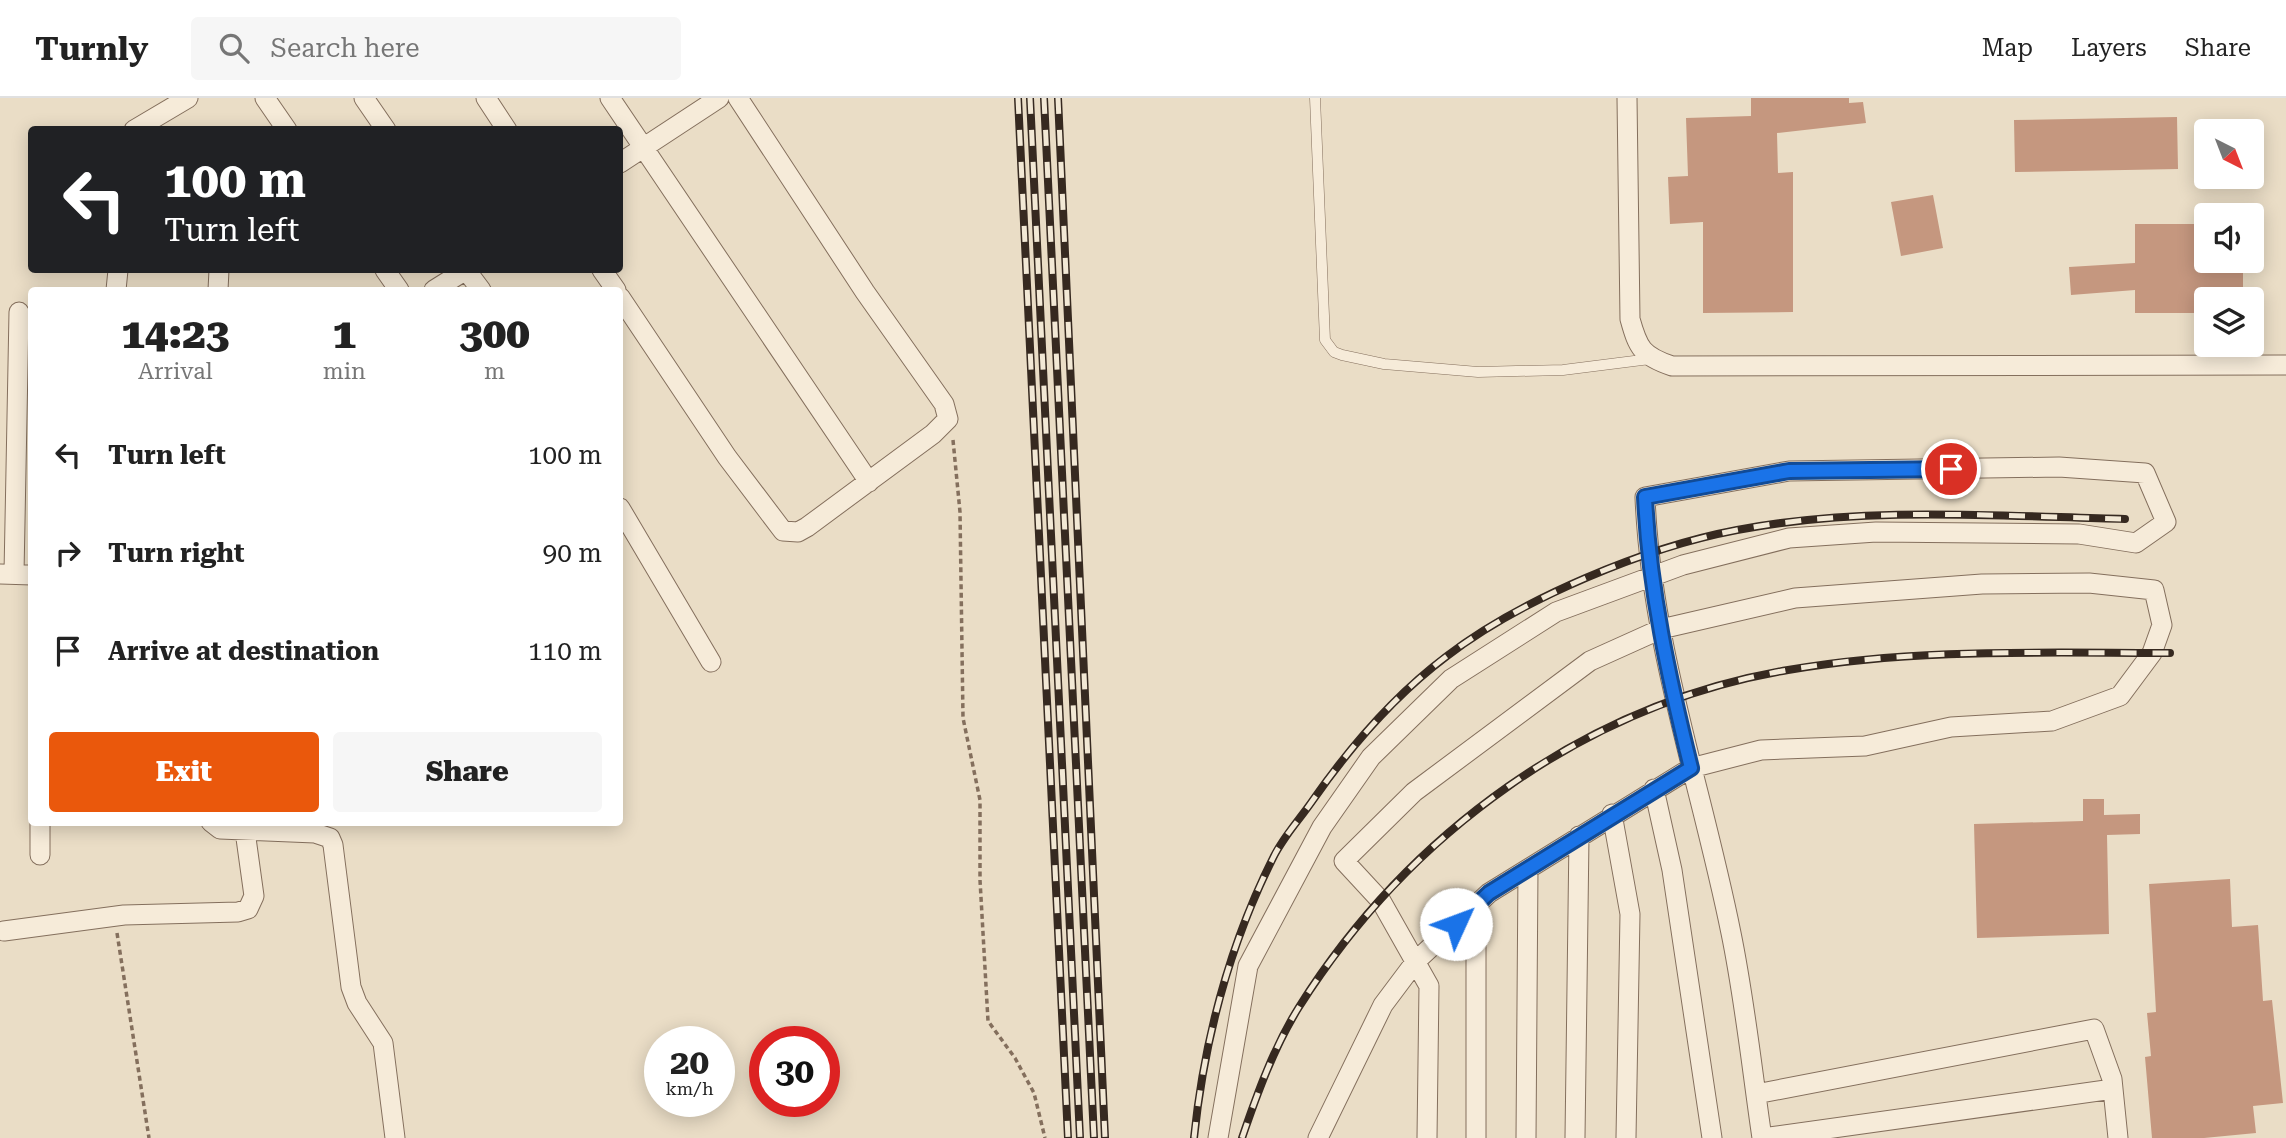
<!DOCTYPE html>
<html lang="en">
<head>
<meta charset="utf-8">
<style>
  :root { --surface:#fff; --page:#f6f6f6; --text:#222; --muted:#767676; --line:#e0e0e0; --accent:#ea580c }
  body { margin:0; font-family:"Roboto Serif",serif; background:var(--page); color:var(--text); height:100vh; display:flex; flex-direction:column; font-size:26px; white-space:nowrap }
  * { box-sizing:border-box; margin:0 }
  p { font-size:23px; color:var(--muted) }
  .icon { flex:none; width:38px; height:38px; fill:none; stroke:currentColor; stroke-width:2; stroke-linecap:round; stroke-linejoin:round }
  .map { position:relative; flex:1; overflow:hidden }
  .drawer { position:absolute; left:28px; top:189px; width:595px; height:539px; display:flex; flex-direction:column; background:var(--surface); border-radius:7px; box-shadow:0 4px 18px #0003 }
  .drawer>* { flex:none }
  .hud { position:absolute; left:28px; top:28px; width:595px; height:147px; border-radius:7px; box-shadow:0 4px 18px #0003; background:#202124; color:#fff; overflow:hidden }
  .needle { width:46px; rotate:138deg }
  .controls { position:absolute; left:2194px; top:21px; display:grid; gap:14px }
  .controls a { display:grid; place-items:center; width:70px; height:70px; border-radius:7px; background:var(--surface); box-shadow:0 4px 18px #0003; font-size:35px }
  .speed { position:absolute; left:644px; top:928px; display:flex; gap:14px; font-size:35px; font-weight:700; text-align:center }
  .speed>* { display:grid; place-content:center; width:91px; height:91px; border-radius:50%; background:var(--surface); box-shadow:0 4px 18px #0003; line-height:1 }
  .speed small { font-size:18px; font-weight:400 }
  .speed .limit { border:10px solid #d22; background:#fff; color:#111 }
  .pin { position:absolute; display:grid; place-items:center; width:60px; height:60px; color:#fff; margin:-30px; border:4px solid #fff; border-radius:50%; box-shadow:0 2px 7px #0007 }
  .me { position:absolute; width:77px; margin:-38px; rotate:47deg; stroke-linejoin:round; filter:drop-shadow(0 0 5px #0008) }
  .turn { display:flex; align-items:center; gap:24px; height:147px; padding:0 21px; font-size:32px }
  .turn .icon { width:91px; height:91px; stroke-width:2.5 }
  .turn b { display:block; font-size:49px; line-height:60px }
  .eta { display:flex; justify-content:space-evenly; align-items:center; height:119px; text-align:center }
  .eta b { font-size:42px; font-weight:800; line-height:49px }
  .action { display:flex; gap:14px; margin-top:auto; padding:14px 21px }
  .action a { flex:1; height:80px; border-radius:7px; background:var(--accent); color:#fff; font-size:28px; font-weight:800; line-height:80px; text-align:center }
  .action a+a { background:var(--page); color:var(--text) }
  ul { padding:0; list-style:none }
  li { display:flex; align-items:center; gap:21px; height:98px; padding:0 21px }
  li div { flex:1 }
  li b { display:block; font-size:26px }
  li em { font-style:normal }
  header { display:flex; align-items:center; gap:42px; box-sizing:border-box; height:98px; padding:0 35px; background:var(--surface); border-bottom:2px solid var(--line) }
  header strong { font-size:33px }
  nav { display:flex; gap:38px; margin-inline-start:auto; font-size:24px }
  .search { width:490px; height:63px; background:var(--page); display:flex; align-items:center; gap:18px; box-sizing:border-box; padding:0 24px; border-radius:7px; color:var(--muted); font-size:26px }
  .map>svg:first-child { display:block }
</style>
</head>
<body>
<header>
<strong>Turnly</strong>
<div class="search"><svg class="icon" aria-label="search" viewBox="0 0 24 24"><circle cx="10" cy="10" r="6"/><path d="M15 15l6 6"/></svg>Search here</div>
<nav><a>Map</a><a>Layers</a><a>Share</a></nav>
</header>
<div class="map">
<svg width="2286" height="1040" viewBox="0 0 2286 1040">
  <rect width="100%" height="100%" fill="#eaddc6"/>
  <path fill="#c5977f" d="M1751 0H1849V5L1863 4 1866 25 1777 35 1778 75 1793 74V214L1703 215V124L1670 126 1668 79 1688 78 1686 20 1751 18Z
    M2177 19 2178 71 2015 74 2014 22Z
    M1933 97 1943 150 1901 158 1891 104Z
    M2135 126H2207V163H2243V201H2207V215H2135V192L2071 197 2069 169 2135 165Z
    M2083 701H2104V717L2140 716V736L2107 737 2109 836 1977 840 1974 726 2083 723Z
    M2230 781 2232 829 2258 827 2263 903 2272 902 2283 1005 2253 1008 2256 1035 2204 1040H2152L2145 959 2151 958 2147 915 2156 914 2149 786Z"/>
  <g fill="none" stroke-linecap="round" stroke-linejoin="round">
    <defs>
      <path id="lane" d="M1315 0 1325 242 1334 254 1342 257 1384 266 1478 274 1563 272 1650 261"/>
      <path id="street" d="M265 0 287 32
        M364 0 386 32
        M486 0 507 32
        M610 0 869 384
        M1627 0 1630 221C1638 250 1642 258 1672 268L2286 267
        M134 32 188 0
        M620 65 719 0
        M385 172 399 192
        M466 172 481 192
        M602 172 616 192
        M116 192 118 172
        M218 192 219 172
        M434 192 466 172
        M620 199 727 359 783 433 798 434 807 429 933 336 948 321 944 306 865 194 738 0
        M620 410 711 564
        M0 476 32 477
        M14 476 19 214
        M1654 691 1672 772 1712 1040
        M1612 716 1630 816 1626 1040
        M211 724 220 731 315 735 330 740 333 747 351 889 357 905 383 945 395 1040
        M40 757V724
        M4 833 124 817 238 814 248 811 254 798 245 733
        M1756 996 2094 931 2112 981 2118 1040
        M1218 1040 1248 868 1322 729 1371 659 1451 581 1556 514 1683 467 1789 440 1876 434 2079 436 2136 445 2166 424 2145 375 2059 369 1789 373 1645 399C1651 549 1702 690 1731 835 1745 903 1752 972 1762 1040
        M1318 1040 1383 907 1416 863 1489 795 1691 670 1761 652 1865 648 1951 629 2052 623 2120 598 2152 555 2162 527 2154 492 2089 485 1982 486 1795 500 1661 531 1590 563 1414 694 1344 763 1381 803 1429 888 1427 1040
        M1476 1040V808
        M1526 1040 1528 771
        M1575 1040 1579 738
        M1762 1040 2113 991"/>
    </defs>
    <use href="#lane" stroke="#846f5d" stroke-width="11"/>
    <use href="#street" stroke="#846f5d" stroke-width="21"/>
    <path stroke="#846f5d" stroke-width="3.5" stroke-dasharray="5 3.5" stroke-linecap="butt" d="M953 342 960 414 963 620 980 702V782L988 923 1015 960 1034 995 1045 1040
      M117 835 149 1040"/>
    <use href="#lane" stroke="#f6ebd9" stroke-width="10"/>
    <use href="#street" stroke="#f6ebd9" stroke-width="19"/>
    <defs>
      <path id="rail" d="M1018 0 1068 1040
        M1030 0 1080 1040
        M1044 0 1094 1040
        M1058 0 1105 1040
        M1194 1040C1204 943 1229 848 1273 760 1283 739 1300 721 1313 702 1350 649 1395 597 1447 558 1521 501 1646 449 1737 432 1863 408 1997 418 2125 421
        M1242 1040C1257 996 1274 949 1299 909 1408 736 1585 606 1788 572 1913 550 2044 555 2170 555"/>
    </defs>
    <use href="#rail" stroke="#362920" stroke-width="8"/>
    <use href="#rail" stroke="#f2e8d5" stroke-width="5" stroke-dasharray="16" stroke-linecap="butt"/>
  </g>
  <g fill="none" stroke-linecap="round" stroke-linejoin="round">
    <defs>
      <path id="route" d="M1456 826 1489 795 1691 670C1669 581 1649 490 1645 399L1789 373 1951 371"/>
    </defs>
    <use href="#route" stroke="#114b97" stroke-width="18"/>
    <use href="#route" stroke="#1a73e8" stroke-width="12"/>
  </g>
</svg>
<div class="controls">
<a><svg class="needle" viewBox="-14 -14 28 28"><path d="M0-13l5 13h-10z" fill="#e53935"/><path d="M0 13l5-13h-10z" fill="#767676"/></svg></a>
<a><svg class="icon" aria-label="sound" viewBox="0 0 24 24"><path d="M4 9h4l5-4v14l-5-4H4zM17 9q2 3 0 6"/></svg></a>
<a><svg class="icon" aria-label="layers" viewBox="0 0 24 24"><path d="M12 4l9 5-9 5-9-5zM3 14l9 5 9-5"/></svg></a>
</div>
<div class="speed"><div>20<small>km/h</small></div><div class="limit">30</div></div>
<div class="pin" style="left:1951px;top:371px;background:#d93025"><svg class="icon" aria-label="arrive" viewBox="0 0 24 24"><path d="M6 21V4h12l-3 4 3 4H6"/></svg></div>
<svg class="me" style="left:1456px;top:826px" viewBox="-20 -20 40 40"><circle r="19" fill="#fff"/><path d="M0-13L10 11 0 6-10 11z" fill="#1a73e8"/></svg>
<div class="hud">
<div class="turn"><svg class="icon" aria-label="left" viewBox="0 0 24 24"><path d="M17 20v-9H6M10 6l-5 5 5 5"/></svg><div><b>100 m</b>Turn left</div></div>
</div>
<section class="drawer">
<div class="eta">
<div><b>14:23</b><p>Arrival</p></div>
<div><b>1</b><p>min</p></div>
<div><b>300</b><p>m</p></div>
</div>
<ul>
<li><svg class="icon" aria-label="left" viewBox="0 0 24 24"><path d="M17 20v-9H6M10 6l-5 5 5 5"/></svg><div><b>Turn left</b></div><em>100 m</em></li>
<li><svg class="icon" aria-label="right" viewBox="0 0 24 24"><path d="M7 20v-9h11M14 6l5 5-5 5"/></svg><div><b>Turn right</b></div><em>90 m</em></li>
<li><svg class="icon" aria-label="arrive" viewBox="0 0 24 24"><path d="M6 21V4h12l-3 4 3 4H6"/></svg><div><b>Arrive at destination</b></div><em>110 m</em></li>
</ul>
<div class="action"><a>Exit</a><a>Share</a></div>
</section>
</div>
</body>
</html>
